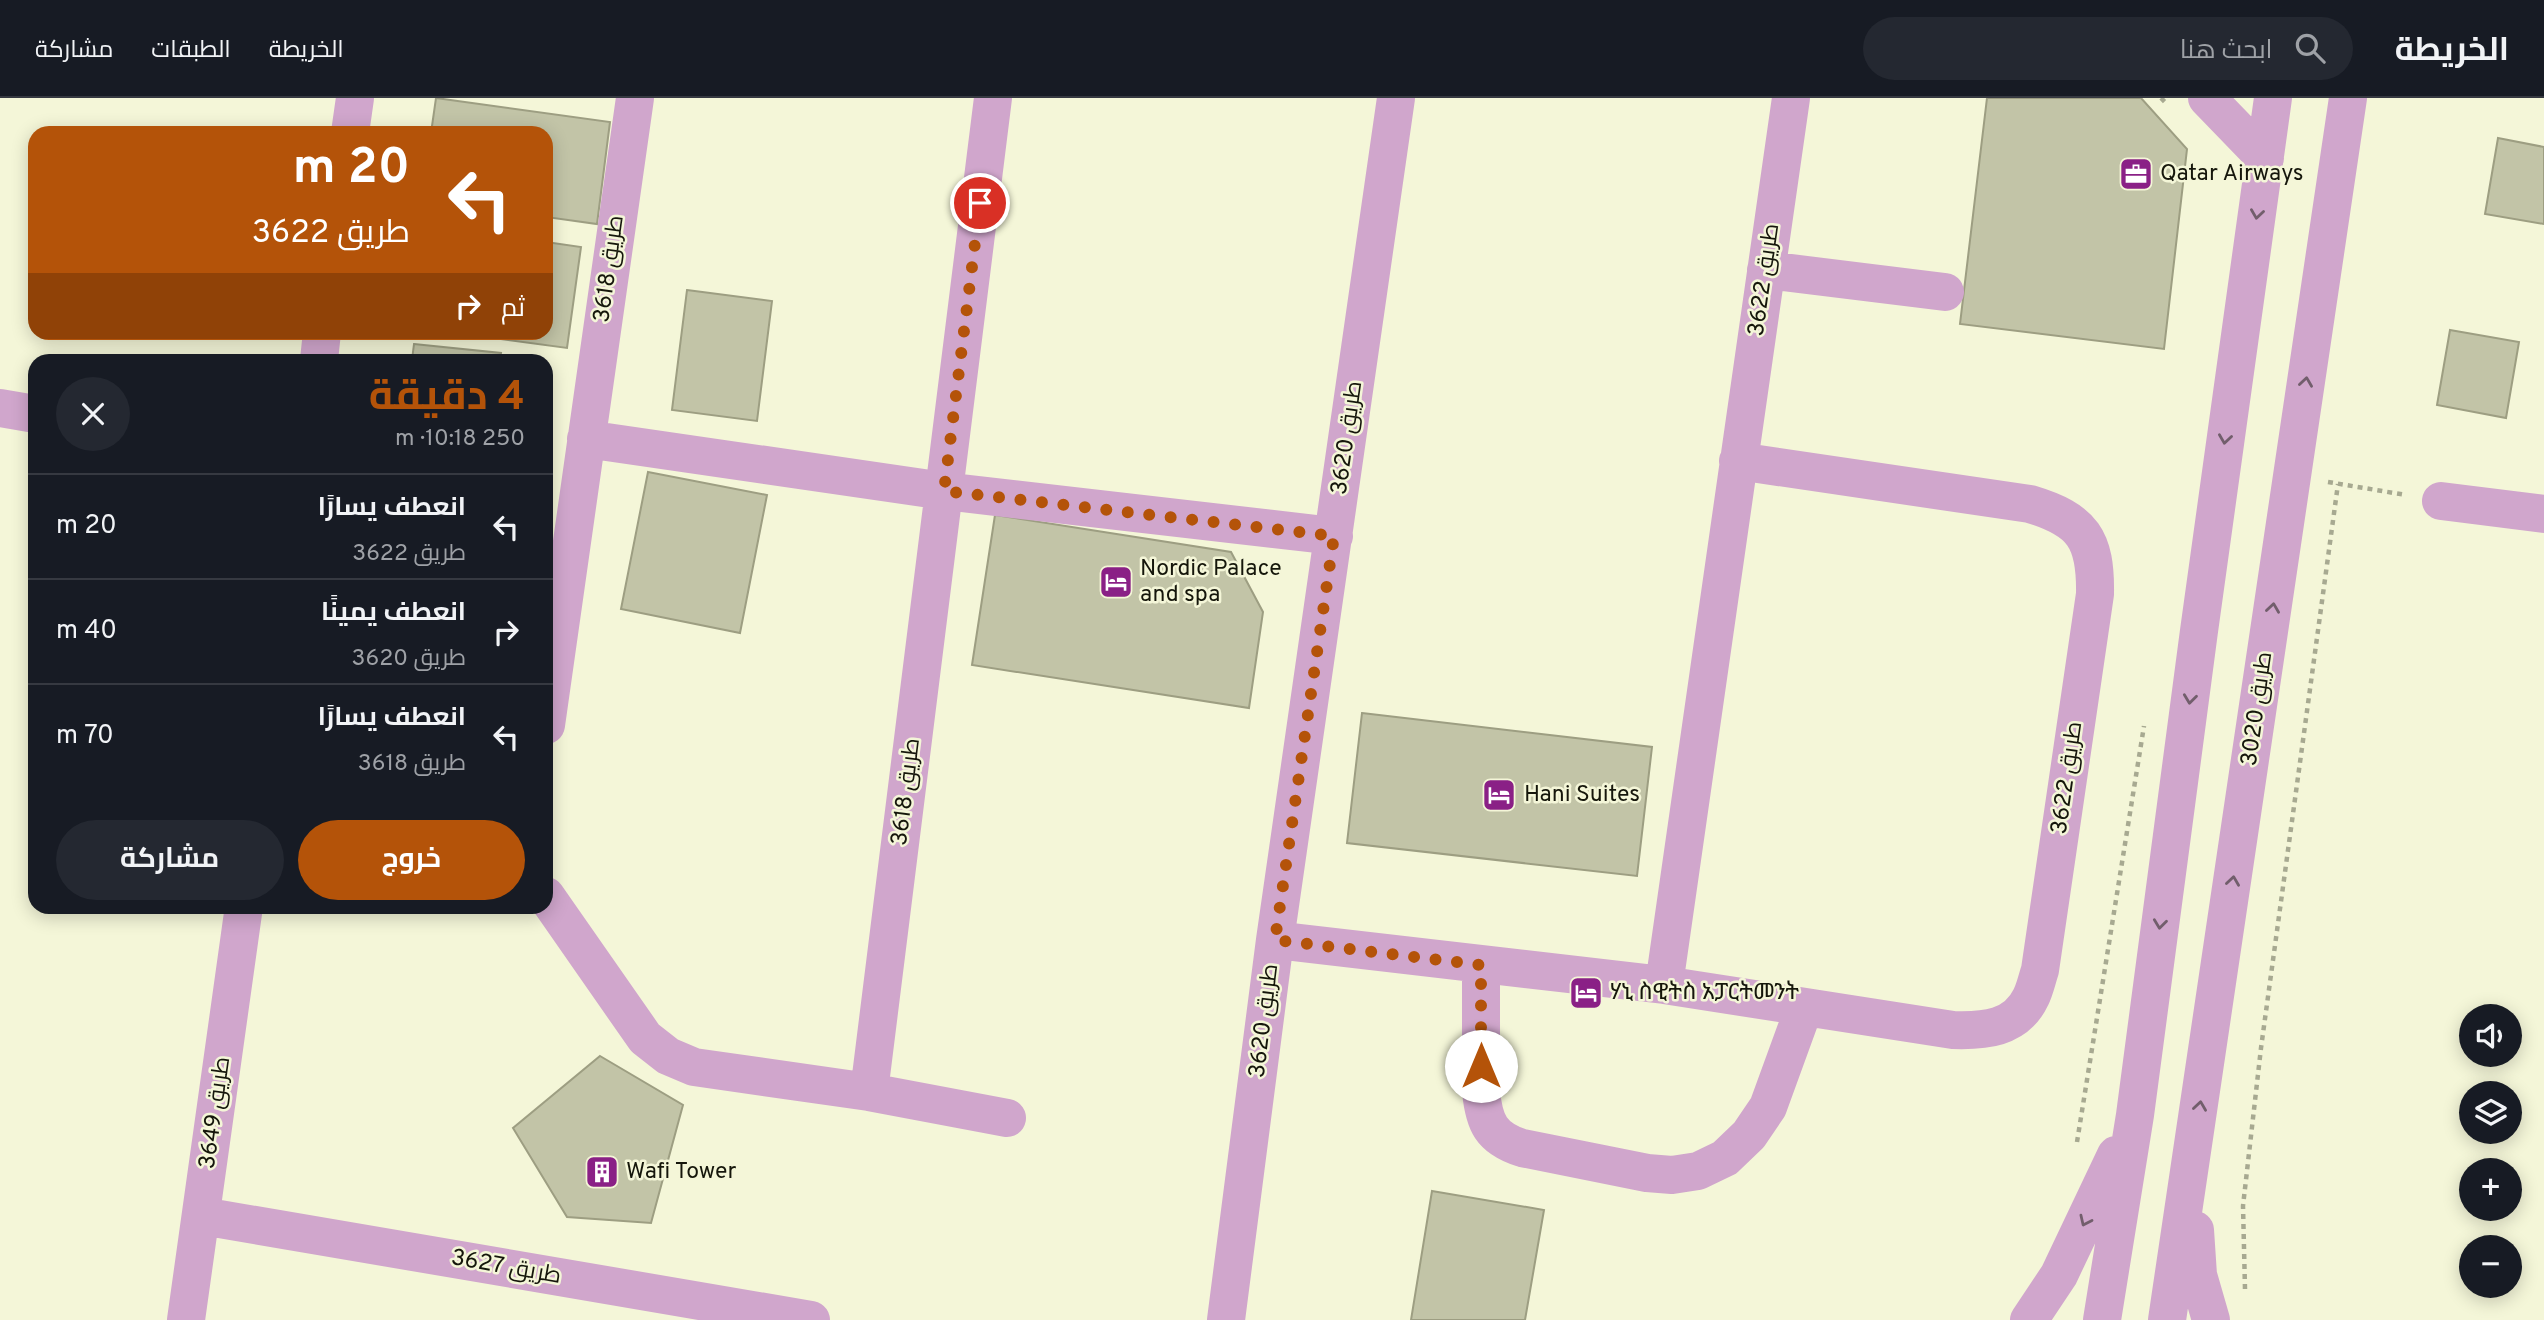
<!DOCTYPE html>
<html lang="ar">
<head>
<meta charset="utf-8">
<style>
  :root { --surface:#171b24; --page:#242831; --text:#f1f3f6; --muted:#9ea1a6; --line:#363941; --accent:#b45309 }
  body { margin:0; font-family:Overpass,Cairo,"Noto Sans Ethiopic",sans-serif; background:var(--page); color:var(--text); direction:rtl; height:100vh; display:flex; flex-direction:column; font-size:26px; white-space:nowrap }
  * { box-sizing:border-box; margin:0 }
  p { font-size:23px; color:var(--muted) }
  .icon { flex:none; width:38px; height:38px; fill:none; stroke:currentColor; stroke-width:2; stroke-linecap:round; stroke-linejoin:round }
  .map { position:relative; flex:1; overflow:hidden; direction:ltr }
  .panel { position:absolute; left:28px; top:256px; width:525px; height:560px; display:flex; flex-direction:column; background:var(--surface); border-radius:21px; box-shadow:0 4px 18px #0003; direction:rtl }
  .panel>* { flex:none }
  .banner { position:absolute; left:28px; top:28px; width:525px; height:214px; border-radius:21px; box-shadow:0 4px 18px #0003; direction:rtl; background:#b45309; color:#fff; overflow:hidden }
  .tools { position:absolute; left:2459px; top:906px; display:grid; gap:14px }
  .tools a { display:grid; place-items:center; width:63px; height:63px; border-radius:50%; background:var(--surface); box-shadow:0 4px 18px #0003; font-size:35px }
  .pin { position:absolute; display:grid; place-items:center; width:60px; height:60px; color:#fff; margin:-30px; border:4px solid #fff; border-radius:50%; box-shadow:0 2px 7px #0007 }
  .me { position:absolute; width:77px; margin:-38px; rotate:0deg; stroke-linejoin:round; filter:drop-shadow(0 0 5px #0008) }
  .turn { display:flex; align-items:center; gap:24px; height:147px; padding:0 28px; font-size:32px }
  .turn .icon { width:91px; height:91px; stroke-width:2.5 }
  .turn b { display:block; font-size:49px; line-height:60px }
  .then { display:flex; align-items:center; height:66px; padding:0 28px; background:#0003; gap:14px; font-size:26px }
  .round { display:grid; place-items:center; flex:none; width:74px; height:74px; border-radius:37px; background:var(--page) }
  .summary { display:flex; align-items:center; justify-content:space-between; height:119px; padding:0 28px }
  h1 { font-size:42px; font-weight:700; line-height:52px; color:var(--accent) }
  .button { display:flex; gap:14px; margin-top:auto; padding:14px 28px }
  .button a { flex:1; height:80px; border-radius:42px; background:var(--accent); color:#fff; font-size:28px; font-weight:700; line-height:80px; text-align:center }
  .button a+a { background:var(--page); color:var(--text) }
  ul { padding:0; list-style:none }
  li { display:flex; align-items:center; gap:21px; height:105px; padding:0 28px; border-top:2px solid var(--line) }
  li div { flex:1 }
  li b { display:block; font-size:26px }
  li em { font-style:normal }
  header { display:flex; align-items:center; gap:42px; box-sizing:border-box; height:98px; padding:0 35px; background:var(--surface); border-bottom:2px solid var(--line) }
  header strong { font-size:33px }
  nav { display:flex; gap:38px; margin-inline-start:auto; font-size:24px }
  .search { width:490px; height:63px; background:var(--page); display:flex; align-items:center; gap:18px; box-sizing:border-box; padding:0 24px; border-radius:38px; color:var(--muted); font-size:26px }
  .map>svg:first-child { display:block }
</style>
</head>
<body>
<header>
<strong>الخريطة</strong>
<div class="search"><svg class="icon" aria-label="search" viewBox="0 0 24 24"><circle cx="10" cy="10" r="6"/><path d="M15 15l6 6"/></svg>ابحث هنا</div>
<nav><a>الخريطة</a><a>الطبقات</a><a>مشاركة</a></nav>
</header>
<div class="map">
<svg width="2544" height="1222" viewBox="0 0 2544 1222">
  <rect width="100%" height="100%" fill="#f4f6d8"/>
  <path fill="#c2c4a7" stroke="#9d9e82" stroke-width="2" d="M436 0 610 24 597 126 546 119V35H431Z
    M1987 0H2141L2187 51 2164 251 1960 226Z
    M2498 40 2544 49V126L2485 116Z
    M546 144 581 149 567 250 449 234H546Z
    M687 192 772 203 757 323 672 312Z
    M2450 232 2519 244 2506 320 2437 307Z
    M414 246 501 255 500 262H412Z
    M648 374 767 397 740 535 621 511Z
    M995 417 1231 454 1263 514 1249 610 972 567Z
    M1362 615 1652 649 1637 778 1347 745Z
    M600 958 683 1007 651 1125 567 1119 513 1030Z
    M1432 1093 1544 1112 1525 1222H1411Z"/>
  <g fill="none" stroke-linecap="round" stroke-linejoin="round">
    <path stroke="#a7a991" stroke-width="4.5" stroke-dasharray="5 5" stroke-linecap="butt" d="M2161 0 2168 7
      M2328 384 2406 397
      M2077 1044 2144 628
      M2245 1191 2243 1108 2261 950 2338 386"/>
    <path stroke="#d0a6cc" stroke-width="38" d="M2207 0 2265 60
      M350 35 355 0
      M1766 172 1945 194
      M319 262 322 234
      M0 310 35 316
      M586 341 944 393 1334 438
      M2441 403 2544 416
      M546 627 635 0
      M546 798 645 940 668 958 694 969 869 994 1007 1020
      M1275 842 1664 887 1953 932C1984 933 2016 931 2031 899 2035 891 2037 881 2040 872L2095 496C2096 441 2083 422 2030 406L1738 363
      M1481 867V993C1484 1025 1491 1040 1522 1050L1647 1075 1672 1077 1698 1073 1725 1060 1749 1037 1768 1009 1804 910
      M1664 887 1791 0
      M869 994 993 0
      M202 1118 811 1222
      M2195 1132 2198 1177 2211 1222
      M186 1222 244 808
      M1226 1222 1275 842 1396 0
      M2029 1222 2059 1177 2116 1057
      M2102 1222 2135 1017 2199 533 2273 0
      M2167 1222 2348 0"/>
  </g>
  <defs><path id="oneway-chevron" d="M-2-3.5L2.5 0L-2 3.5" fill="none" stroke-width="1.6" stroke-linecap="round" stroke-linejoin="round" transform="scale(1.75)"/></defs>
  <g stroke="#725e6c">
    <use href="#oneway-chevron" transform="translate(2257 116) rotate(98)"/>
    <use href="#oneway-chevron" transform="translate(2306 284) rotate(-82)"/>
    <use href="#oneway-chevron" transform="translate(2225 341) rotate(98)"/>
    <use href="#oneway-chevron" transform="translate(2273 510) rotate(-82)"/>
    <use href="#oneway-chevron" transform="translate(2190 601) rotate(97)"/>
    <use href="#oneway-chevron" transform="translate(2233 783) rotate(-82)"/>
    <use href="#oneway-chevron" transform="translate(2160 826) rotate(97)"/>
    <use href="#oneway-chevron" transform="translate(2200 1008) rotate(-82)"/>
    <use href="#oneway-chevron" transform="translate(2085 1123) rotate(115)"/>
  </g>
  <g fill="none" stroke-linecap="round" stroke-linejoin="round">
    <path stroke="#b45309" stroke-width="12" stroke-dasharray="0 21.6" d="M980 105 944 393 1334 438 1275 842 1481 867V968"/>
  </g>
  <defs>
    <symbol id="office-square" viewBox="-11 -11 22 22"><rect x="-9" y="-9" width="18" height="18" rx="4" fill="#8a2086" stroke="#f4f6d8"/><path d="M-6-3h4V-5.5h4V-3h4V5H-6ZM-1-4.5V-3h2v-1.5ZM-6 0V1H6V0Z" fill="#fff"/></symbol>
    <symbol id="hotel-square" viewBox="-11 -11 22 22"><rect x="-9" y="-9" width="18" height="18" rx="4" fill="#8a2086" stroke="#f4f6d8"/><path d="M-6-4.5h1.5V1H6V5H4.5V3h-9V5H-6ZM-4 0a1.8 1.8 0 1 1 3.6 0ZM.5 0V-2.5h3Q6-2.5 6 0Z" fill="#fff"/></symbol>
    <symbol id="building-square" viewBox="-11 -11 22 22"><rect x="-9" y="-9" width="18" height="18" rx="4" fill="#8a2086" stroke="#f4f6d8"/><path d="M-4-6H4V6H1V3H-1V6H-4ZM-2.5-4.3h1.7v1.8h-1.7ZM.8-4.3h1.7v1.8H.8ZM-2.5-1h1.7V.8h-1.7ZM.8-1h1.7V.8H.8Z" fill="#fff"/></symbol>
  </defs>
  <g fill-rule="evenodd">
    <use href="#office-square" x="2117" y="57" width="38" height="38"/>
    <use href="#hotel-square" x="1097" y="465" width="38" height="38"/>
    <use href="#hotel-square" x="1480" y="678" width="38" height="38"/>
    <use href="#hotel-square" x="1567" y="876" width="38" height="38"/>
    <use href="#building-square" x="583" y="1055" width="38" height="38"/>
  </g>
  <g text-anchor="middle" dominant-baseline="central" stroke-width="5" stroke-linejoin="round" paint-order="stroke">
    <g font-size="23" fill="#15160b" stroke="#f4f6d8" text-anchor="start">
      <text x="2160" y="76">Qatar Airways</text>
      <text x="1140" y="471">Nordic Palace<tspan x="1140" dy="26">and spa</tspan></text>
      <text x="1524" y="697">Hani Suites</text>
      <text x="1610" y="895">ሃኒ ስዊትስ አፓርትመንት</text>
      <text x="626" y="1074">Wafi Tower</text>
    </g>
    <g font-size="23" fill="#15160b" stroke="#f4f6d8">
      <text transform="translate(610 171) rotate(-82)">طريق 3618</text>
      <text transform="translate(1765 182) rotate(-82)">طريق 3622</text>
      <text transform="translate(1348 340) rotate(-82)">طريق 3620</text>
      <text transform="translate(2258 611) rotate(-82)">طريق 3020</text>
      <text transform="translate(2068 680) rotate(-82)">طريق 3622</text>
      <text transform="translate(907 694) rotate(-83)">طريق 3618</text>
      <text transform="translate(1265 923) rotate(-83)">طريق 3620</text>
      <text transform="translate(216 1015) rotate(-82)">طريق 3649</text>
      <text transform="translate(506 1170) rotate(10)">طريق 3627</text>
    </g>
  </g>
</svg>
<div class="tools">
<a><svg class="icon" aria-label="sound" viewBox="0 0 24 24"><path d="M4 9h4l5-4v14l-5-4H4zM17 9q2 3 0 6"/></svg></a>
<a><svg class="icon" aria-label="layers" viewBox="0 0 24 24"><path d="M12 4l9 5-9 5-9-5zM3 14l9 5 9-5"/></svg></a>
<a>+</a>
<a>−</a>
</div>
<div class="pin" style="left:980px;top:105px;background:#d93025"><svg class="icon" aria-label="arrive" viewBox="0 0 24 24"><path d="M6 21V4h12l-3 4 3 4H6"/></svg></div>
<svg class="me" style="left:1481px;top:968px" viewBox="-20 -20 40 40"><circle r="19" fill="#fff"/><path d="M0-13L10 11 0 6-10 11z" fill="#b45309"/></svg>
<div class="banner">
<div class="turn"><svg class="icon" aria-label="left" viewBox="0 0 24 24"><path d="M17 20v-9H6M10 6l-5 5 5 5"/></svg><div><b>20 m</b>طريق 3622</div></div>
<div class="then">ثم<svg class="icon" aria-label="right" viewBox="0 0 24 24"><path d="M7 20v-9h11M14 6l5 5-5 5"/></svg></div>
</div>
<section class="panel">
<div class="summary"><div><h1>4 دقيقة</h1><p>250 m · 10:18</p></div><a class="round"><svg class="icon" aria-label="close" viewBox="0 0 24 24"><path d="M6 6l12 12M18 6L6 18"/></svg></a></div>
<ul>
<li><svg class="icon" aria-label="left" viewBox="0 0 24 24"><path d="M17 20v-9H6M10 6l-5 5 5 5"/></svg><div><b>انعطف يسارًا</b><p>طريق 3622</p></div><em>20 m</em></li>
<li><svg class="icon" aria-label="right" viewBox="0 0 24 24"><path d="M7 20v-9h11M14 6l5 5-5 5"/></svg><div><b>انعطف يمينًا</b><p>طريق 3620</p></div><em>40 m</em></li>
<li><svg class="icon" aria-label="left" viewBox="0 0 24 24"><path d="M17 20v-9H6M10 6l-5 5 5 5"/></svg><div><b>انعطف يسارًا</b><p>طريق 3618</p></div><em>70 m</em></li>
</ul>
<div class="button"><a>خروج</a><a>مشاركة</a></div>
</section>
</div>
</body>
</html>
